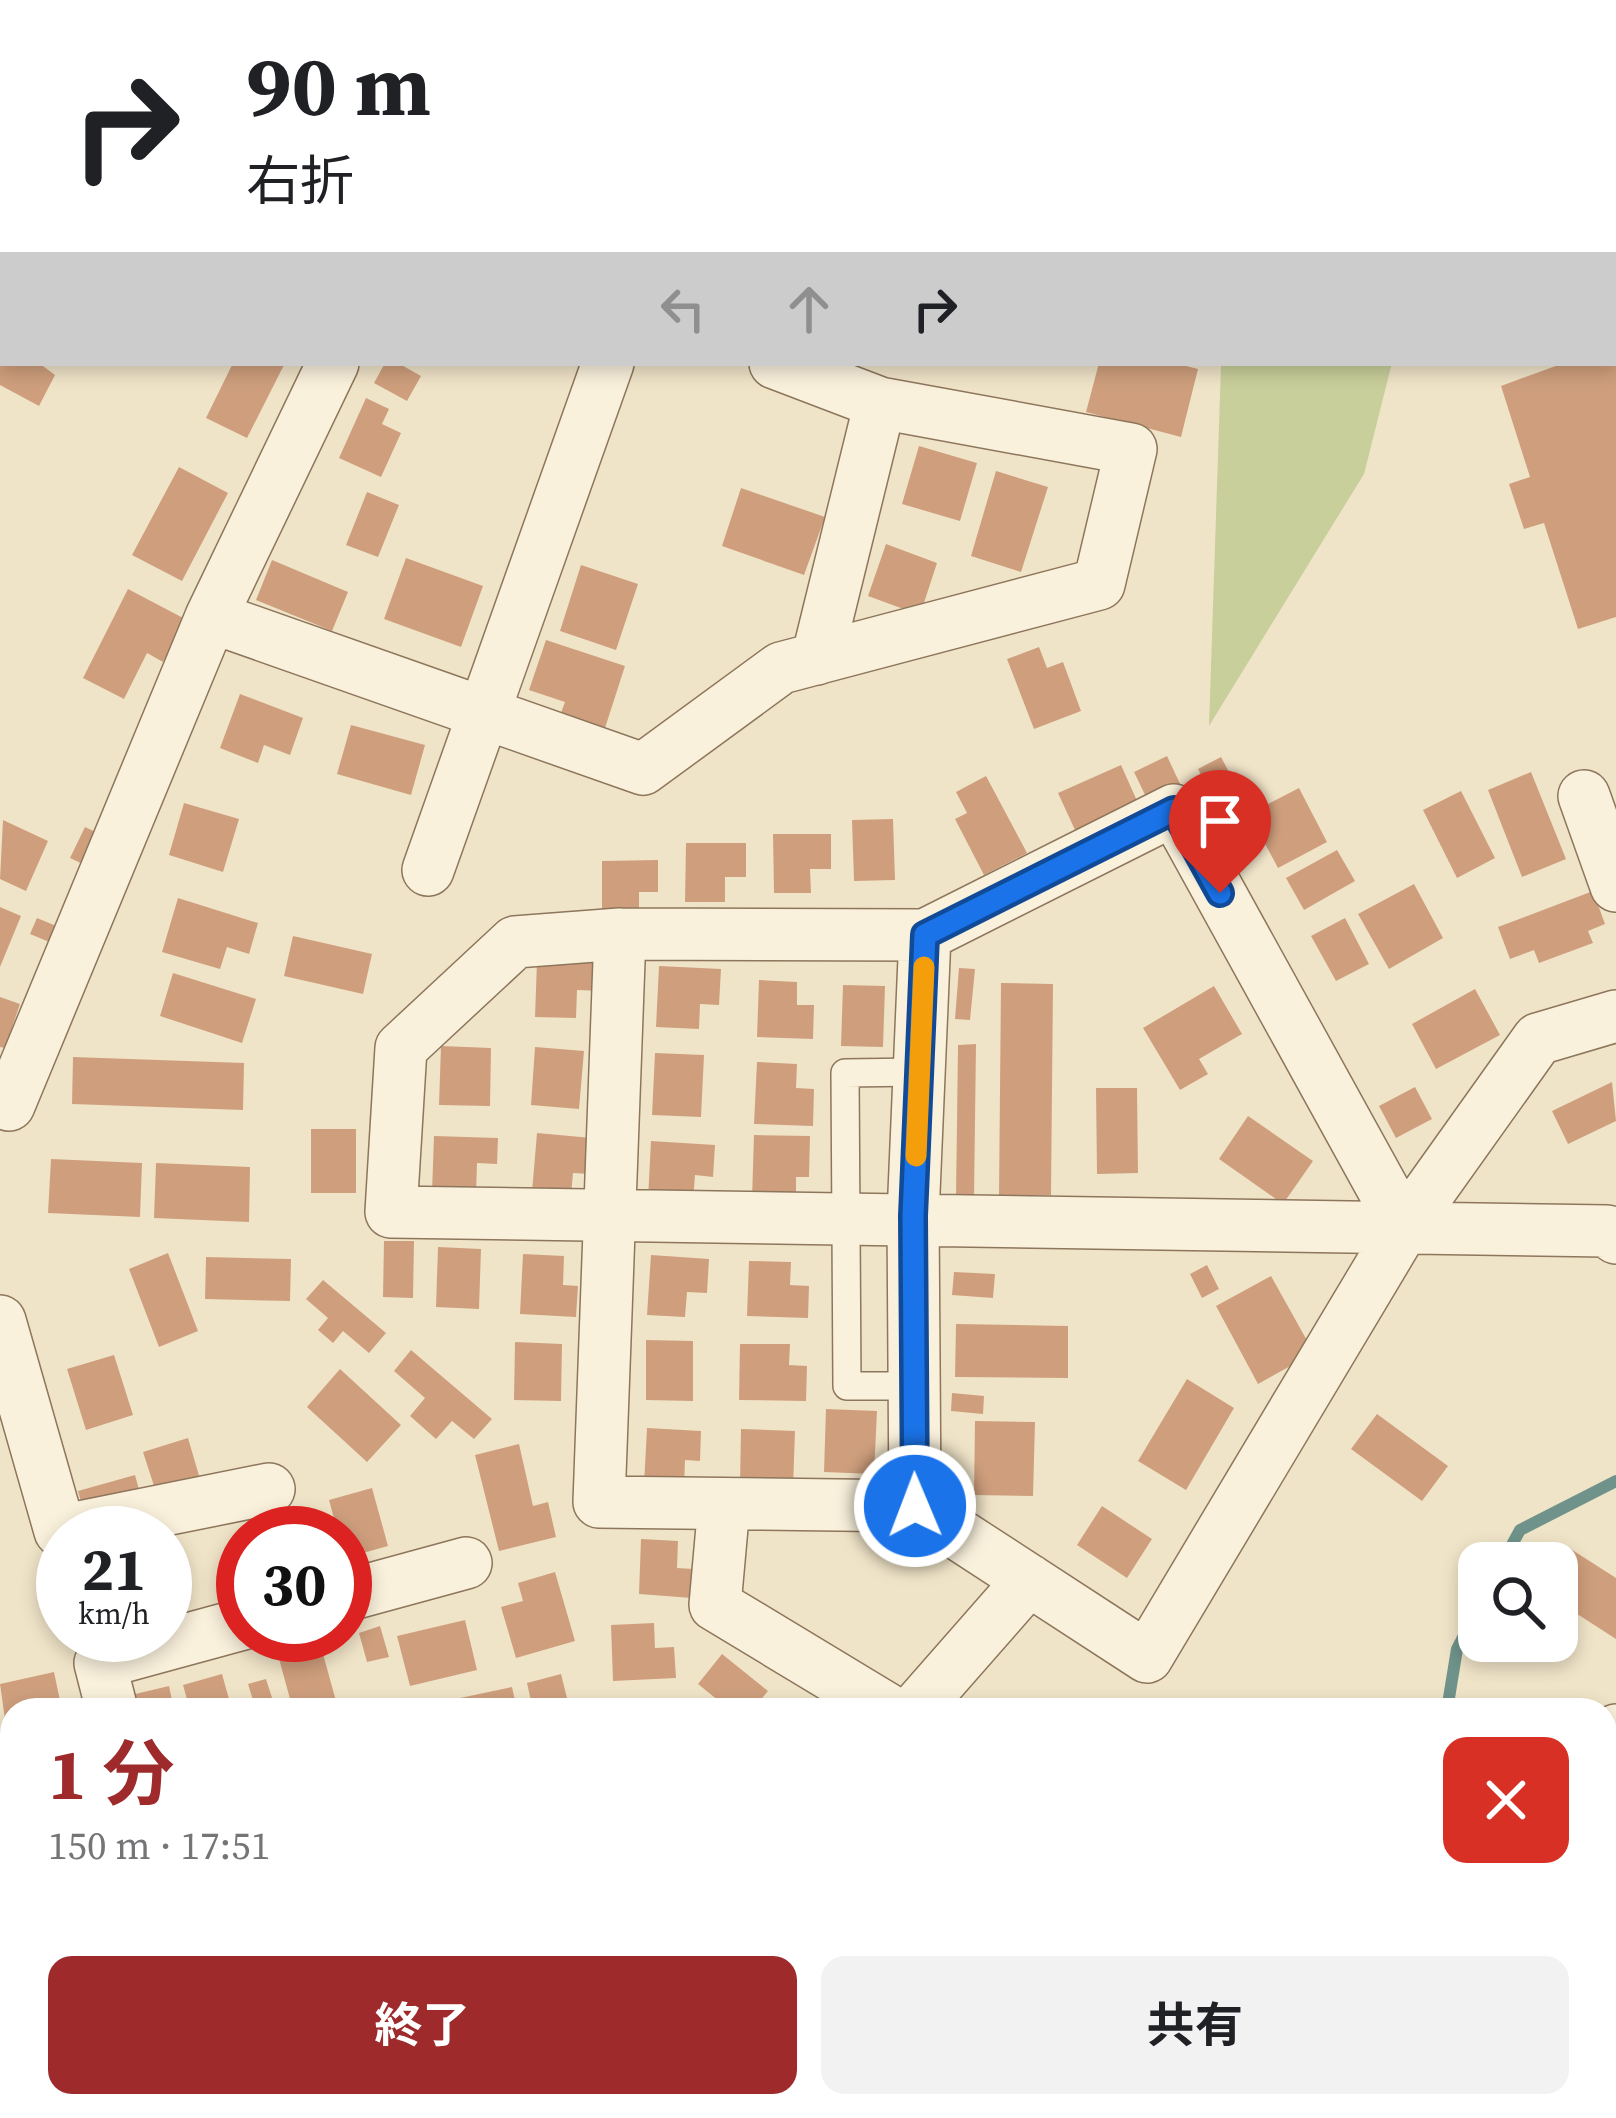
<!DOCTYPE html>
<html lang="ja">
<head>
<meta charset="utf-8">
<style>
  :root { --surface:#fff; --page:#f2f2f2; --text:#202124; --muted:#757577; --accent:#9e2a2b }
  body { margin:0; font-family:"Source Serif 4","Noto Sans JP",serif; background:var(--page); color:var(--text); height:100vh; display:flex; flex-direction:column; font-size:45px; white-space:nowrap }
  * { box-sizing:border-box; margin:0 }
  p { font-size:39px; color:var(--muted) }
  .icon { flex:none; width:66px; height:66px; fill:none; stroke:currentColor; stroke-width:2; stroke-linecap:round; stroke-linejoin:round }
  .map { position:relative; flex:1; overflow:hidden }
  .details { position:absolute; left:0px; top:1698px; width:1617px; height:420px; display:flex; flex-direction:column; background:var(--surface); border-radius:36px 36px 0 0; box-shadow:0 6px 18px #0003 }
  .details>* { flex:none }
  .hud { position:absolute; left:0px; top:0px; width:1617px; height:366px; box-shadow:0 6px 18px #0003; background:#fff; color:var(--text); overflow:hidden }
  .controls { position:absolute; left:1458px; top:1542px; display:grid; gap:24px }
  .controls a { display:grid; place-items:center; width:120px; height:120px; border-radius:24px; background:var(--surface); box-shadow:0 6px 18px #0003; font-size:60px }
  .speed { position:absolute; left:36px; top:1506px; display:flex; gap:24px; font-size:60px; font-weight:700; text-align:center }
  .speed>* { display:grid; place-content:center; width:156px; height:156px; border-radius:50%; background:var(--surface); box-shadow:0 6px 18px #0003; line-height:1 }
  .speed small { font-size:30px; font-weight:400 }
  .speed .limit { border:18px solid #d22; background:#fff; color:#111 }
  .pin { position:absolute; display:grid; place-items:center; width:102px; height:102px; color:#fff; margin:-123px -51px; border-radius:50% 50% 50% 0; rotate:-45deg; box-shadow:0 0 12px #0007 }
  .pin .icon { rotate:45deg }
  .me { position:absolute; width:132px; margin:-66px; rotate:359deg; stroke-linejoin:round; filter:drop-shadow(0 0 9px #0008) }
  .turn { display:flex; align-items:center; gap:42px; height:252px; padding:0 48px; font-size:54px }
  .turn .icon { width:156px; height:156px; stroke-width:2.5 }
  .turn b { display:block; font-size:84px; line-height:102px }
  .lanes { display:flex; align-items:center; height:114px; padding:0 48px; background:#0003; justify-content:center; gap:60px; direction:ltr }
  .lanes .off { opacity:.35 }
  .round { display:grid; place-items:center; flex:none; width:126px; height:126px; border-radius:24px; background:var(--page) }
  .overview { display:flex; align-items:center; justify-content:space-between; height:204px; padding:0 48px }
  h1 { font-size:72px; font-weight:700; line-height:90px; color:var(--accent) }
  .cta { display:flex; gap:24px; margin-top:auto; padding:24px 48px }
  .cta a { flex:1; height:138px; border-radius:24px; background:var(--accent); color:#fff; font-size:48px; font-weight:700; line-height:138px; text-align:center }
  .cta a+a { background:var(--page); color:var(--text) }
  .map>svg:first-child { display:block }
</style>
</head>
<body>
<div class="map">
<svg width="1616" height="2118" viewBox="0 0 1616 2118">
  <rect width="100%" height="100%" fill="#f0e4c8"/>
  <path fill="#c9cf9b" d="M632 0H1483L631 3Z
    M1217 363H1392L1364 474 1209 726 1221 365Z"/>
  <g fill="none" stroke-linecap="round" stroke-linejoin="round">
    <path stroke="#6f938a" stroke-width="12" d="M1502 1563 1520 1530 1616 1481
      M1447 1710 1457 1649 1479 1607
      M1362 2118 1366 2106"/>
  </g>
  <path fill="#cf9f7d" d="M0 363H39L55 375 39 406 0 385Z
    M233 363H285L247 438 206 418Z
    M385 363H398L421 376 407 401 374 383Z
    M1099 363H1174L1198 369 1181 437 1086 412Z
    M1564 363H1616V617L1578 629 1544 523 1524 529 1509 484 1530 477 1501 386Z
    M366 398 389 409 382 424 401 433 381 477 339 458Z
    M919 446 977 463 960 521 902 504Z
    M179 467 228 493 182 581 132 555Z
    M996 471 1048 487 1021 572 971 556Z
    M741 488 825 517 804 575 722 546Z
    M367 492 399 505 378 557 346 545Z
    M886 544 937 563 920 615 868 596Z
    M406 558 483 586 461 647 384 619Z
    M272 560 348 592 332 631 256 600Z
    M581 565 638 584 616 650 560 631Z
    M128 589 185 619 163 662 147 653 124 699 83 678Z
    M546 640 625 666 605 728 561 713 565 702 529 690Z
    M1039 647 1047 668 1063 662 1081 711 1034 729 1007 659Z
    M240 694 303 718 290 755 264 745 258 763 220 748Z
    M351 725 425 745 411 795 337 774Z
    M1167 756 1181 786 1148 801 1134 772Z
    M1221 757 1238 789 1214 801 1198 769Z
    M1121 765 1138 803 1075 830 1058 793Z
    M1531 772 1566 859 1522 877 1488 790Z
    M986 776 1027 853 984 875 955 819 967 813 956 792Z
    M1299 788 1327 842 1278 868 1249 814Z
    M1461 791 1495 858 1457 878 1423 810Z
    M184 803 239 819 223 872 169 855Z
    M893 819 895 880 854 881 852 820Z
    M3 820 48 841 26 891 0 879Z
    M85 827 102 835 87 866 70 858Z
    M773 834H831V869H810L811 893H774Z
    M686 843H746V877H725V902H685Z
    M1337 850 1355 881 1304 910 1286 878Z
    M658 860V892H639V917L602 918V861Z
    M1414 884 1443 938 1389 969 1358 914Z
    M1593 891 1605 924 1588 931 1593 943 1539 963 1534 950 1510 959 1498 927Z
    M178 898 258 923 249 954 227 947 220 969 162 952Z
    M0 907 21 916 0 967Z
    M37 918 66 930 59 946 30 934Z
    M1345 918 1369 964 1336 981 1311 936Z
    M293 936 372 954 363 994 284 976Z
    M537 961 602 963V991L577 990 576 1018 535 1017Z
    M659 966 721 969 719 1005 700 1004 699 1029 656 1027Z
    M959 968 975 969 970 1020 955 1019Z
    M173 973 256 999 242 1043 160 1016Z
    M759 980 797 982V1005H814L813 1039 757 1037Z
    M1001 983 1053 984 1051 1195H999Z
    M843 985 885 986 883 1047 841 1046Z
    M1214 986 1242 1034 1199 1059 1208 1074 1180 1090 1143 1028Z
    M1475 989 1500 1035 1436 1069 1412 1024Z
    M0 997 20 1004 5 1048 0 1047Z
    M976 1044 974 1198 956 1197 958 1045Z
    M441 1046 491 1048 490 1106 439 1105Z
    M535 1047 584 1051 579 1109 531 1105Z
    M655 1053 704 1055 701 1117 652 1115Z
    M73 1057 244 1063 243 1110 72 1104Z
    M757 1062 797 1064 796 1088 814 1089 813 1126 754 1124Z
    M1612 1082 1616 1121 1568 1144 1552 1111Z
    M1415 1087 1432 1119 1396 1138 1379 1106Z
    M1096 1088H1137L1138 1173 1097 1174Z
    M1248 1116 1313 1161 1283 1204 1219 1159Z
    M311 1129H356V1193H311Z
    M537 1133 592 1138 590 1174 573 1173 571 1195 532 1192Z
    M754 1135 810 1136 809 1177H796V1200L752 1199Z
    M434 1136 498 1138 497 1164 477 1163 476 1194 432 1192Z
    M651 1141 715 1145 713 1177 695 1175 693 1202 648 1199Z
    M51 1159 142 1163 140 1217 48 1213Z
    M156 1163 250 1167 249 1222 154 1218Z
    M384 1241H414L413 1298 383 1297Z
    M438 1247 481 1249 479 1309 436 1307Z
    M168 1253 198 1331 159 1347 129 1269Z
    M523 1254 564 1256 563 1285 578 1286 576 1317 520 1314Z
    M651 1255 709 1259 707 1293 687 1292 685 1317 647 1315Z
    M206 1257 291 1259 290 1301 205 1299Z
    M749 1261 791 1262 790 1285 809 1286 808 1318 747 1316Z
    M1207 1265 1219 1289 1202 1298 1190 1274Z
    M954 1272 995 1274 993 1298 952 1295Z
    M1271 1276 1314 1353 1258 1384 1216 1306Z
    M323 1280 386 1333 369 1353 343 1331 333 1343 318 1330 328 1318 306 1299Z
    M956 1324 1068 1326V1378L955 1377Z
    M646 1340 693 1341V1401L646 1400Z
    M515 1342 562 1344 561 1401 514 1400Z
    M740 1344H790L789 1365 807 1366 806 1401 739 1400Z
    M411 1350 492 1419 474 1439 452 1421 436 1439 410 1416 425 1398 394 1371Z
    M114 1355 133 1415 86 1430 67 1369Z
    M340 1369 401 1425 367 1462 307 1407Z
    M1187 1379 1234 1408 1186 1490 1138 1461Z
    M952 1393 984 1396 983 1414 951 1411Z
    M826 1409 877 1411 874 1474 824 1472Z
    M1377 1414 1448 1466 1422 1501 1351 1449Z
    M975 1421 1035 1422 1033 1496 974 1495Z
    M647 1428 701 1431 700 1461 685 1460 684 1487 644 1485Z
    M741 1429 795 1431 793 1487 740 1486Z
    M188 1438 200 1479 156 1492 143 1452Z
    M519 1444 533 1506 548 1502 556 1537 499 1551 475 1455Z
    M135 1475 141 1497 84 1513 78 1491Z
    M372 1488 388 1546 345 1558V1533H338L329 1500Z
    M1102 1506 1152 1539 1127 1578 1077 1545Z
    M641 1539 678 1541 677 1568 693 1569 692 1598 639 1594Z
    M1566 1546 1616 1578V1639L1557 1601 1555 1563Z
    M555 1572 575 1641 516 1658 501 1607 523 1601 518 1583Z
    M465 1620 477 1670 410 1686 397 1636Z
    M654 1623 655 1648 674 1647 676 1678 613 1681 611 1625Z
    M380 1626 389 1657 367 1662 359 1633Z
    M320 1643 336 1701 293 1710 278 1655Z
    M722 1654 768 1691 752 1710H730L698 1684Z
    M54 1672 62 1710H12L10 1755 0 1684Z
    M222 1674 232 1710H190L183 1685Z
    M561 1674 570 1710H533L527 1683Z
    M266 1679 276 1710H256L248 1684Z
    M169 1686 174 1710H130L127 1696Z
    M512 1687 517 1710H462L460 1698Z
    M1609 1791 1616 1797V1872L1605 1883Z
    M0 2100 12 2101V2106L107 2111V2118H0Z
    M935 2106H995L980 2118H945Z
    M1089 2106H1200L1209 2118H1074Z"/>
  <g fill="none" stroke-linecap="round" stroke-linejoin="round">
    <defs>
      <path id="lane" d="M914 1386H847L845 1073 919 1072
        M0 2050 12 2051
        M345 2106 364 2109"/>
      <path id="street" d="M79 3 80 0
        M0 168 3 162
        M211 617 643 769 781 668 1099 584 1131 449 880 403 775 363
        M817 659 880 403
        M1584 796 1616 886
        M428 870 608 363
        M620 934 599 1502 915 1506 1147 1657 1404 1227 1538 1039 1616 1016
        M9 1105 211 617 333 363
        M1404 1227 1174 810 925 935 620 934 515 942 401 1048 391 1212C797 1215 1202 1223 1607 1231L1616 1238
        M0 1321 60 1531 269 1489
        M724 1505 715 1605 889 1710
        M915 1506 913 1216 925 935
        M345 1596 466 1563
        M112 1710 100 1663 243 1624
        M915 1710 1029 1580
        M1605 1748 1616 1730
        M1273 2118 1284 2106"/>
      <path id="highway" d="M0 1847 12 1848
        M1605 1992 1616 1993"/>
    </defs>
    <use href="#lane" stroke="#8d765c" stroke-width="30"/>
    <use href="#street" stroke="#8d765c" stroke-width="54"/>
    <use href="#highway" stroke="#5b4430" stroke-width="69"/>
    <use href="#lane" stroke="#faf1dc" stroke-width="27"/>
    <use href="#street" stroke="#faf1dc" stroke-width="51"/>
    <use href="#highway" stroke="#e0a458" stroke-width="66"/>
  </g>
  <g fill="none" stroke-linecap="round" stroke-linejoin="round">
    <defs>
      <path id="route" d="M915 1506 913 1216 925 935 1174 810 1220 893"/>
    </defs>
    <use href="#route" stroke="#114b97" stroke-width="30"/>
    <use href="#route" stroke="#1a73e8" stroke-width="21"/>
    <path stroke="#f59e0b" stroke-width="21" d="M916 1156 924 967"/>
  </g>
</svg>
<div class="controls">
<a><svg class="icon" aria-label="search" viewBox="0 0 24 24"><circle cx="10" cy="10" r="6"/><path d="M15 15l6 6"/></svg></a>
</div>
<div class="speed"><div>21<small>km/h</small></div><div class="limit">30</div></div>
<div class="pin" style="left:1220px;top:893px;background:#d93025"><svg class="icon" aria-label="arrive" viewBox="0 0 24 24"><path d="M6 21V4h12l-3 4 3 4H6"/></svg></div>
<svg class="me" style="left:915px;top:1506px" viewBox="-20 -20 40 40"><circle r="17" fill="#1a73e8" stroke="#fff" stroke-width="3"/><path d="M0-11L8 9 0 5-8 9z" fill="#fff"/></svg>
<div class="hud">
<div class="turn"><svg class="icon" aria-label="right" viewBox="0 0 24 24"><path d="M7 20v-9h11M14 6l5 5-5 5"/></svg><div><b>90 m</b>右折</div></div>
<div class="lanes"><svg class="icon off" aria-label="left" viewBox="0 0 24 24"><path d="M17 20v-9H6M10 6l-5 5 5 5"/></svg><svg class="icon off" aria-label="ahead" viewBox="0 0 24 24"><path d="M12 20V5M6 11l6-6 6 6"/></svg><svg class="icon" aria-label="right" viewBox="0 0 24 24"><path d="M7 20v-9h11M14 6l5 5-5 5"/></svg></div>
</div>
<section class="details">
<div class="overview"><div><h1>1 分</h1><p>150 m · 17:51</p></div><a class="round" style="background:#d93025;color:#fff"><svg class="icon" aria-label="close" viewBox="0 0 24 24"><path d="M6 6l12 12M18 6L6 18"/></svg></a></div>
<div class="cta"><a>終了</a><a>共有</a></div>
</section>
</div>
</body>
</html>
